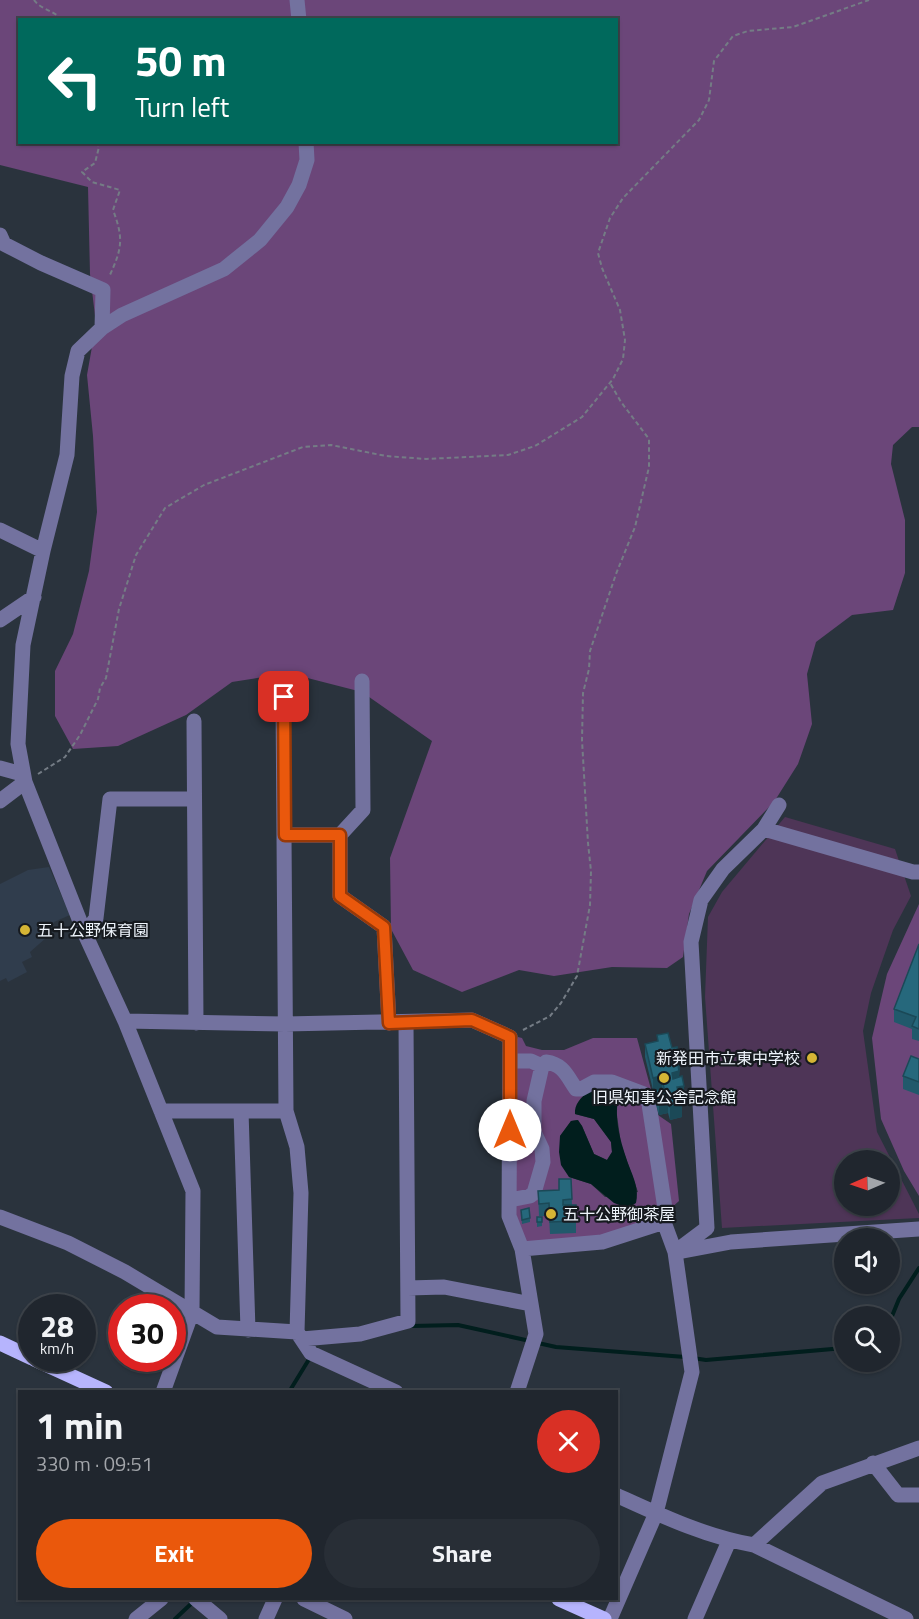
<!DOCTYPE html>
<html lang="en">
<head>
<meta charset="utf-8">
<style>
  :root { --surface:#20262e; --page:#282e36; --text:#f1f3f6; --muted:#a2a5aa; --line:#3d434a; --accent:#ea580c }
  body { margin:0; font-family:"Titillium Web","Noto Sans JP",sans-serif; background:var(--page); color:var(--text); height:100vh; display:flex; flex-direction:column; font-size:22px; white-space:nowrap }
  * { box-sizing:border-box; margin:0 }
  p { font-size:20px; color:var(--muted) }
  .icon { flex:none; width:33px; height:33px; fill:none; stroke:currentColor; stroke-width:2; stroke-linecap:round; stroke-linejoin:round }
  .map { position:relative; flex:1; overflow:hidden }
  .details { position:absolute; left:18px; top:1390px; width:600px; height:210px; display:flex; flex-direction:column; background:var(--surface); border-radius:0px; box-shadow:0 2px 4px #0004,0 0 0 2px var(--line) }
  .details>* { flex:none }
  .top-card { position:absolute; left:18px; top:18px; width:600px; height:126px; border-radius:0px; box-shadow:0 2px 4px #0004,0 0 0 2px var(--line); background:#00695c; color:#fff; overflow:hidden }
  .needle { width:39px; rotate:268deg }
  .controls { position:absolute; left:834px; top:1150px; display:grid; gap:12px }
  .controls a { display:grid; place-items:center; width:66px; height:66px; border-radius:50%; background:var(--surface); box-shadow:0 2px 4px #0004,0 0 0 2px var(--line); font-size:30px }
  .speed { position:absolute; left:18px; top:1294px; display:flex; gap:12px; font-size:30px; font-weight:700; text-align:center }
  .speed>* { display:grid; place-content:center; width:78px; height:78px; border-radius:50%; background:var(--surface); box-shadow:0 2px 4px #0004,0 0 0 2px var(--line); line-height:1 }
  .speed small { font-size:15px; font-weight:400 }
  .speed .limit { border:9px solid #d22; background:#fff; color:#111 }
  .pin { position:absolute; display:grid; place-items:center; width:51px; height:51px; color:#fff; margin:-26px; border-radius:12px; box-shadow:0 3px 9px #0006 }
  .me { position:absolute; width:66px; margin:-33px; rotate:0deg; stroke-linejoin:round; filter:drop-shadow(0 0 4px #0008) }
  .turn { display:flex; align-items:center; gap:21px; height:126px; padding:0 18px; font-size:27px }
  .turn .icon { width:78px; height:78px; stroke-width:2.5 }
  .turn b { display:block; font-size:42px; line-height:51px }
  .round { display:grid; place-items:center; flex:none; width:63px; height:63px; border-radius:32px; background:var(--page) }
  .headline { display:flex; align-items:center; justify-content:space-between; height:102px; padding:0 18px }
  h1 { font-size:36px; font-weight:700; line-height:45px }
  .cta { display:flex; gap:12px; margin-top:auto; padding:12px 18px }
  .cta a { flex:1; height:69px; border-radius:36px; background:var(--accent); color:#fff; font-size:24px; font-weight:700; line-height:69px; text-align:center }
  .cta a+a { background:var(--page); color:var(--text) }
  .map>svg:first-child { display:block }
</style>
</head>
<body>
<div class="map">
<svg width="919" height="1619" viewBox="0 0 919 1619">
  <rect width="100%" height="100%" fill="#2a333d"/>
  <path fill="#303d4d" d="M49 867 70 915 54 922 47 937 30 952 32 957 22 962 27 972 8 982 6 978 0 981V884L28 870Z"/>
  <path fill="#4e3557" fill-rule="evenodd" d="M785 817 895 849 911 896 893 930 871 993 863 1031 877 1132 919 1214V1218L722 1228 705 997 708 917 722 892ZM844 1161H890V1206H844Z"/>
  <path fill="#6b4679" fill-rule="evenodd" d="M0 0H919V427H912L893 445 891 464 905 520V573L893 610 852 615 816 642 807 674 812 724 798 764 774 802 707 871 689 914 683 957 667 968 612 967 554 976 519 970 462 992 413 970 391 929 390 858 432 741 362 692 288 673 232 682 186 715 118 746 73 749 55 716V671L73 634 89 571 97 512 93 436 87 375 96 324 90 274 88 187 0 165ZM20 20H616V142H20Z
    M919 904V1196L904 1171 881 1119 872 1038 887 974Z
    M518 1037 522 1038 526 1046 542 1050H564L593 1038H637L658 1115 671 1124 679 1201 660 1218 600 1237 526 1243 515 1212V1044ZM616 1108 621 1144 638 1192 605 1197 591 1184 569 1177 560 1136 571 1121 577 1120 582 1126 594 1154 607 1160 612 1152 611 1142 594 1119 575 1114Z"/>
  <path fill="#011e1d" d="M612 1090 619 1095C613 1119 621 1143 629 1166 634 1179 639 1189 636 1203L628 1208 614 1203 591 1184 569 1177 561 1165 559 1152 560 1136 571 1121 578 1120 582 1126 594 1154 607 1160 612 1152 611 1142 594 1119 575 1114C574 1104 581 1098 588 1091Z"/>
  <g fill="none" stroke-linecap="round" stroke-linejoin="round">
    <path stroke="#011e1d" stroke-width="4" d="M890 1321 899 1299 919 1268
      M411 1326 458 1325 530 1341
      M538 1343 556 1347 685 1357
      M693 1358 706 1360 844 1348
      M289 1392 311 1356
      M175 1619 193 1602"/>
    <path stroke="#747c85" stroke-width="2" stroke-dasharray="4.5 3" stroke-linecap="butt" d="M34 0C41 10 54 10 62 20
      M97 142 99 147 95 163 82 172 92 182 120 190 113 210C124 239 122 249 109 277
      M38 774 65 757 80 735 98 699 100 688 106 678 119 609 136 555 165 508 204 485 303 447 331 445 386 456 426 459 508 455 535 446 582 417 613 379 623 359 625 340 620 310 602 268 598 253 610 218 623 198 699 120 709 100 714 61 733 36 748 31 793 27 869 0
      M523 1030 550 1016 561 1003 577 976 590 905 591 871 588 843 582 740 583 693 589 669 590 651 616 574 635 527 649 467V439L621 402 610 383"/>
    <path stroke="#73729f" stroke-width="15" d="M297 0 299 20
      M0 235 4 244 41 263 103 290 102 328
      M0 530 43 551
      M0 620 34 597
      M362 681 363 810 340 835V896L384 927 389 1023
      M283 697 286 1111 297 1147 301 1193 297 1332 311 1353 396 1392
      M194 721 196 1023
      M0 768 22 774
      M0 801 25 782
      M764 829 913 872H919
      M285 835H340
      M85 934 96 918 110 799H194
      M125 1021 285 1024 472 1020 510 1037 509 1216 522 1249 536 1334 517 1392
      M510 1061H531L542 1066
      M161 1111H286
      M241 1111 248 1330
      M510 1200 530 1196 534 1193 543 1162 542 1149 534 1132V1101L542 1066 546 1062C563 1064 567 1076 576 1089H581L594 1082H612L644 1094 649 1104 666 1215 664 1222
      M0 1217 68 1243 125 1272 217 1327 297 1332
      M522 1249 602 1242 664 1222 675 1252 692 1372 656 1513 610 1619
      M675 1252 707 1228 691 942 701 900 723 869 764 829 779 805
      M678 1252 731 1242 919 1229
      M408 1288 444 1287 531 1304
      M302 1339 360 1334 408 1321 406 1023
      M163 1392 192 1312 193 1191 125 1021 85 934 25 782 18 744 23 645 43 551 67 455 72 376 78 351 102 328 122 315 224 269 260 240 287 207 299 185 307 160 306 142
      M873 1463 898 1495H919
      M616 1495C660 1515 706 1537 754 1545L906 1619
      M754 1545 822 1483 919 1448
      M196 1599 220 1619
      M304 1599 345 1619
      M136 1619 161 1599
      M266 1619 275 1599
      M695 1619 729 1541"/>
    <path stroke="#b6b4fd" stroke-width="15" d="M0 1343 32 1358
      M34 1359 106 1392
      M559 1599 604 1619"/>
  </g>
  <path fill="#21596b" d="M919 944V1041L912 1039V1029L894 1022V1009Z
    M657 1035 672 1048 680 1060 679 1077 684 1098 680 1099 682 1117 670 1120 668 1113 659 1115 655 1102V1090L662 1088 653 1090 645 1057V1044L657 1041Z
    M919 1059V1095L903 1089V1076Z
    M571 1179 572 1205H576V1233L550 1234 549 1216H539L538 1191 559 1190Z
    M521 1210 530 1218V1222L522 1224Z
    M537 1217H542V1226L537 1227Z"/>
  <path fill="#1b4957" d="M677 1060H680L679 1083 672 1085V1073Z
    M668 1074V1087L662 1080V1088L653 1090V1078Z
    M684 1086V1098L677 1100V1087Z
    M668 1100V1113L659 1115V1103Z
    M682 1104V1117L670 1120V1107Z"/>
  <path fill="#26687c" stroke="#1b4957" stroke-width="1.5" d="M919 944V1029L912 1026 916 1017 894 1009Z
    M668 1033 672 1048 677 1047 680 1060H677L679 1071 672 1073 673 1079 682 1076 684 1086 677 1087 682 1104 670 1107 668 1100 659 1103 655 1090 664 1088 662 1080 669 1078 668 1074 653 1078 645 1044 658 1041 657 1035Z
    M911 1056 919 1059V1082L903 1076Z
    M559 1179H571L572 1199 563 1200V1205H576V1221L550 1222 549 1203 539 1204 538 1191 559 1190Z
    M529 1208 530 1218 522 1220 521 1210Z
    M537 1217H542V1222H537Z"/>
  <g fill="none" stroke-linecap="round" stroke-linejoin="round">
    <defs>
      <path id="route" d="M284 697 285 835H340V896L384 927 389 1023 472 1020 510 1037V1130"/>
    </defs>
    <use href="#route" stroke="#983908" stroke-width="15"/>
    <use href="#route" stroke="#ea580c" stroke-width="10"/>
  </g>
  <g fill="#d5b535" stroke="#161a1f" stroke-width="2">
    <circle cx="25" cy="930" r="6"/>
    <circle cx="812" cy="1058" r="6"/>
    <circle cx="664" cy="1078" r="6"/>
    <circle cx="551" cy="1214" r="6"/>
  </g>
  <g text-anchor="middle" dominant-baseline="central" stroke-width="4.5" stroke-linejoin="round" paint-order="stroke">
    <g font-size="16" fill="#eef4fb" stroke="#161a1f" text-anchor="start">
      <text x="37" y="930">五十公野保育園</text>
      <text x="800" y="1058" text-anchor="end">新発田市立東中学校</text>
      <text x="664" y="1097" text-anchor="middle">旧県知事公舎記念館</text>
      <text x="563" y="1214">五十公野御茶屋</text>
    </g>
  </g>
</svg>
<div class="controls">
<a><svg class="needle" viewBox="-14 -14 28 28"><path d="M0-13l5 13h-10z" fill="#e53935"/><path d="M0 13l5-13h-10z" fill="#a2a5aa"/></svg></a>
<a><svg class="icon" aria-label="sound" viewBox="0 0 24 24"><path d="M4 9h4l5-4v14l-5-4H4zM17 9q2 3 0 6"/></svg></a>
<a><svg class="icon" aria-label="search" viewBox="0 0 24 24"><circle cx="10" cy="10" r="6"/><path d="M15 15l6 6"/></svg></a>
</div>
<div class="speed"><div>28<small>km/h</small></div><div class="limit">30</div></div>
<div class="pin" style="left:284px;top:697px;background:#d93025"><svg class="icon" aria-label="arrive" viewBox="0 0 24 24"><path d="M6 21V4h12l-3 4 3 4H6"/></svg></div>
<svg class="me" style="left:510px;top:1130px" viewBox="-20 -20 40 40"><circle r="19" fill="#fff"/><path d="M0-13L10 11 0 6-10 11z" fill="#ea580c"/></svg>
<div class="top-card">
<div class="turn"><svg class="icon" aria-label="left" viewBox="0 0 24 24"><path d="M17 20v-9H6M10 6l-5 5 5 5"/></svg><div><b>50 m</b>Turn left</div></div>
</div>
<section class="details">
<div class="headline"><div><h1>1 min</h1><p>330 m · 09:51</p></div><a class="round" style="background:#d93025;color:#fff"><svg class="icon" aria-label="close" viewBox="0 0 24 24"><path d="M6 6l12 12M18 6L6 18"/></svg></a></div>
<div class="cta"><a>Exit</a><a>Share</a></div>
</section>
</div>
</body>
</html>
